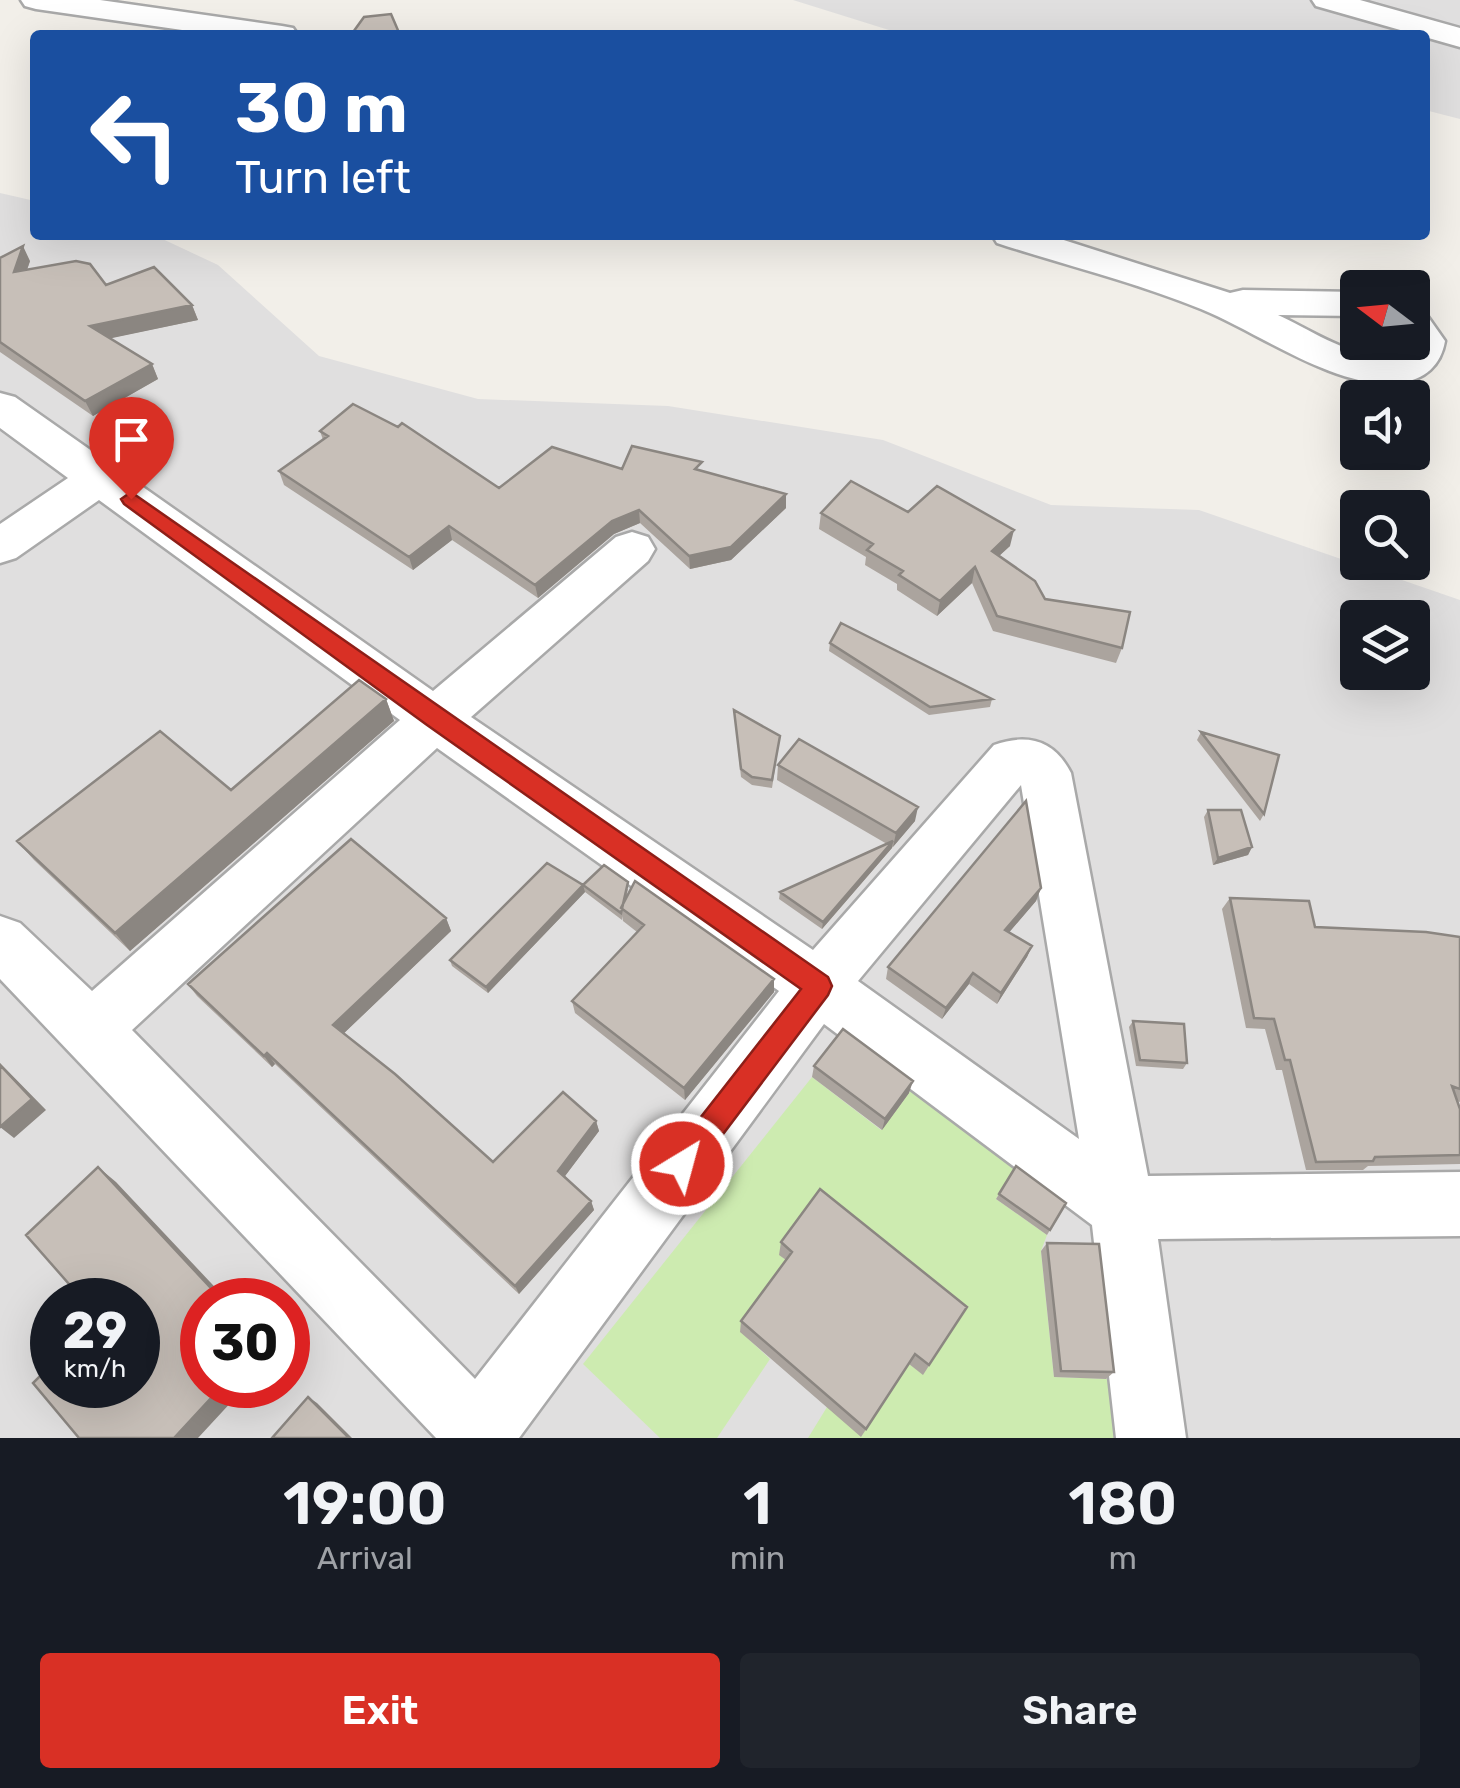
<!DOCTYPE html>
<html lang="en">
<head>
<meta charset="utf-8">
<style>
  :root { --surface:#171b24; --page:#20242c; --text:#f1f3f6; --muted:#9ea1a6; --accent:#d93025 }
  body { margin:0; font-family:Rubik,sans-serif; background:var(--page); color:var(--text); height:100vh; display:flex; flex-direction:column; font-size:38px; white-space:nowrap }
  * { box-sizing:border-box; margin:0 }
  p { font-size:32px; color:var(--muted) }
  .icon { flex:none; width:55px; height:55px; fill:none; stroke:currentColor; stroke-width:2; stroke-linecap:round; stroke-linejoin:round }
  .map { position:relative; height:1438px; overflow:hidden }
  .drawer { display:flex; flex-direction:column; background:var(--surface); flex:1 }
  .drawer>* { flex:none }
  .top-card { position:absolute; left:30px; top:30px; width:1400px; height:210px; border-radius:10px; box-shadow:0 10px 40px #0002; background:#1a4fa0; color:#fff; overflow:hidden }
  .needle { width:65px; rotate:286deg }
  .controls { position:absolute; left:1340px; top:270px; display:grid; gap:20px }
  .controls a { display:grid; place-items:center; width:90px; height:90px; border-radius:10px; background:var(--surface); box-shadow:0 10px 40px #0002; font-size:50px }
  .speed { position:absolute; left:30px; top:1278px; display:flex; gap:20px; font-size:50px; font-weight:700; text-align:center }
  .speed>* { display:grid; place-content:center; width:130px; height:130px; border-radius:50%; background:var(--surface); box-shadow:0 10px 40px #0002; line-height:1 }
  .speed small { font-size:25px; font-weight:400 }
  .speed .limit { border:15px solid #d22; background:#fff; color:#111 }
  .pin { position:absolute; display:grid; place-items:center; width:85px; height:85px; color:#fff; margin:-102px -42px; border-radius:50% 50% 50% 0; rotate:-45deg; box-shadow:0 0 10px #0007 }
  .pin .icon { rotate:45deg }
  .me { position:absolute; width:110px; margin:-55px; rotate:37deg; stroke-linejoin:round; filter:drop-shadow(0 0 8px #0008) }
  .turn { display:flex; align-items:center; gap:35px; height:210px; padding:0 40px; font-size:45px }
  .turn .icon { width:130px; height:130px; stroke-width:2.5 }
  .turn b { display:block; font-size:70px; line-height:85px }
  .eta { display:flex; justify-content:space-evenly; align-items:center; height:170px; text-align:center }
  .eta b { font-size:60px; font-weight:600; line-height:70px }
  .button { display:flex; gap:20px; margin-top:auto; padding:20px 40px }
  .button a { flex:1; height:115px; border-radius:10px; background:var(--accent); color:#fff; font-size:40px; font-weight:600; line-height:115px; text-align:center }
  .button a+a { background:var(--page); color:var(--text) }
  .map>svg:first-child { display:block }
</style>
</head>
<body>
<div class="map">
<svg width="1460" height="1438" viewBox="0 0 1460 1438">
  <rect width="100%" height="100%" fill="#f2efe9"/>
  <path fill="#e0dfdf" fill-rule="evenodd" d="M793 0H1460V119L1425 110V35H905Z
    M0 193 35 201V235H154L218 265 319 356 478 399 668 406 883 440 1051 505 1199 510 1460 600V1438H0ZM1358 618H1412V672H1358ZM52 1300H138V1385H52ZM202 1300H288V1385H202Z"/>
  <path fill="#cdebb0" d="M812 1077 881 1130 912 1089 1016 1167 996 1199 1047 1235 1041 1251 1054 1377 1117 1379 1124 1438H808L827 1407 909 1364 923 1374 960 1318 780 1255 791 1264 741 1332 770 1359 717 1438H660L583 1364Z"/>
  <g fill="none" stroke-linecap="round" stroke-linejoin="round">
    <defs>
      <path id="street" d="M21 0H100L282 26 293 28 298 35H217L36 9 25 6Z
        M1312 0H1360L1460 28V47L1316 6Z
        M992 235H1048L1230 293 1243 290 1358 292V316L1278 315C1312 330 1366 369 1403 351L1405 342H1412V311L1426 314 1445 341C1441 365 1425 380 1399 383 1336 390 1258 332 1201 309 1135 282 1064 265 997 243Z
        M0 393 15 397 433 691 616 537 632 532 648 537 655 549 648 561 471 717 813 950 994 745C1028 733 1054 740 1071 773L1148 1176 1460 1172V1236L1158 1239 1186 1438H1116L1092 1225 824 1024 519 1438H436L0 979V916L20 923 92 991 400 720 99 500 16 558 0 563V524L68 478 0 428ZM437 748 779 991 475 1379 132 1030ZM1021 785 1079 1139 858 981Z"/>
    </defs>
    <use href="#street" stroke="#a9a9a9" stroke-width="5"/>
    <use href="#street" fill="#fff" fill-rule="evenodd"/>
  </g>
  <path fill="#aba49e" d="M0 258 30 261 27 270 106 285 192 305 198 320 110 338 152 364 158 379 93 416 0 352Z
    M320 431 499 488 622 469 702 471 786 508 731 560 690 569 640 523 614 534 538 598 452 540 413 570 284 485 279 471 323 440Z
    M908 512 1010 546 999 556 1045 599 1122 648 1116 663 993 631 972 583 937 616 897 590V584L865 565 866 557 819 529 821 513Z
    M830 643 992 699 990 707 929 715 829 651Z
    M386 699 394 721 130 951 34 860 17 841 231 790Z
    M734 710 780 736 772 788 752 785 741 777Z
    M1201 732 1264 814 1260 821 1197 740Z
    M778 765 915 821 822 929 779 899 780 892 887 844 777 780Z
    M1208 810 1252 847 1248 855 1213 865 1204 817Z
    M583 885 628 889 626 898 774 979V992L685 1100 575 1013 572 1001 637 932 623 921 622 916V920L585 892 488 993 452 966 450 960Z
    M1041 888 1036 901 1009 932 1032 946 1027 957 997 1004 969 984 942 1019 886 979 888 967Z
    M1230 898 1315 927 1460 937V1102L1457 1101 1460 1109V1164L1368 1166 1363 1170H1306L1282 1070H1276L1265 1029 1246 1028 1222 909Z
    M446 918 451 931 343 1034 493 1162 596 1121 599 1131 565 1176 591 1201 594 1210 519 1294 275 1064 272 1067 197 996 188 984Z
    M1133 1021 1187 1063 1183 1069 1136 1066 1129 1027Z
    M814 1066 909 1093 882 1130 812 1077Z
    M1016 1166 1066 1203 1047 1235 996 1199Z
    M781 1242 967 1307 923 1375 909 1364 861 1437 740 1332 741 1321 786 1260 779 1255Z
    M1047 1243 1114 1372 1106 1379 1054 1377 1041 1251Z"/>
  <path fill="#8b8681" d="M23 246 30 261 21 287 14 272Z
    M192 305 198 320 98 341 90 326Z
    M152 364 158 379 93 416 85 401Z
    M786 494V508L731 560 690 569 689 556Z
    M639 510 640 523 614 534 538 598 535 585 612 521Z
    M449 526 452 540 413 570 409 557Z
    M1014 530 1010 546 988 566 992 551Z
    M975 567 972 583 937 616 940 601Z
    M386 699 394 721 130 951 115 933Z
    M918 807 915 821 893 847 896 833Z
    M893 841 892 848 822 929 823 922Z
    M1252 847 1248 855 1213 865 1218 858Z
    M583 885 585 892 488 993 486 987Z
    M1041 888 1036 901 1001 942 1005 930Z
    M446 918 451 931 340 1037 333 1025Z
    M1032 946 1027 957 997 1004 1001 993Z
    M973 973 969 984 942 1019 946 1008Z
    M774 979V992L685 1100 684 1088Z
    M267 1053 275 1064 272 1067 264 1056Z
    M0 1063 46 1110 14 1138 0 1127Z
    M913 1081 909 1093 882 1130 885 1119Z
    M596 1121 599 1131 562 1180 558 1171Z
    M98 1167 116 1182 227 1300H222Z
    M591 1201 594 1210 519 1294 515 1286Z
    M223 1385H247L198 1438H174Z
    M308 1397 317 1403 352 1438H349Z"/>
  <path fill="#c7bfb8" stroke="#8b8681" stroke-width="2.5" d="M391 14 400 35H351L364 17Z
    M23 246 14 272 76 261 90 264 106 285 154 267 192 305 90 326 152 364 85 401 0 342V258Z
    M353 404 398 427 402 423 499 488 552 447 622 469 632 446 702 462 695 469 786 494 731 547 689 556 639 510 612 521 535 585 449 526 409 557 279 471 328 436 320 431Z
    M851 481 908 512 937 486 1014 530 992 551 1035 581 1045 599 1130 612 1122 648 997 616 975 567 940 601 899 575 903 571 867 550 873 544 821 513Z
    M841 623 992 699 930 707 830 643Z
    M359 680 386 699 115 933 17 841 160 731 231 790Z
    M734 710 780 736 772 780 752 777 741 769Z
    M1201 732 1279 755 1264 814Z
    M799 739 918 807 896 833 778 765Z
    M1026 801 1041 888 1005 930 1032 946 1001 993 973 973 946 1008 888 967Z
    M1208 810H1241L1252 847 1218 858Z
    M351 839 446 918 333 1025 395 1074 493 1162 563 1092 596 1121 558 1171 591 1201 515 1286 267 1053 264 1056 188 984Z
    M893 841 823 922 780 892Z
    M547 863 583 885 486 987 450 960Z
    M604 865 628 882 621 913 583 885Z
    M635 881 774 979 684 1088 572 1001 644 925 621 908Z
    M1230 898 1309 901 1315 927 1426 932 1460 937V1089L1452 1086 1460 1109V1155L1375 1157 1373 1161 1316 1162 1290 1060H1285L1274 1019 1254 1018Z
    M1133 1021 1184 1024 1187 1063 1140 1060Z
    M843 1029 913 1081 885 1119 814 1066Z
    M0 1065 32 1099 0 1127Z
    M1016 1166 1066 1203 1050 1230 999 1194Z
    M98 1167 222 1300H202V1385H223L174 1438H79L33 1383 52 1364V1385H138V1300H83L26 1235Z
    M820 1189 967 1307 929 1365 915 1354 866 1429 741 1321 792 1252 781 1242Z
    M1047 1243 1099 1244 1114 1372 1061 1371Z
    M308 1397 349 1438H272Z"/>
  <path fill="#d93025" stroke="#8d1f18" stroke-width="2.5" d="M131 492 828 977 832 986 828 995 693 1174 682 1178 672 1174 668 1164 672 1154 801 989 427 725 124 504 121 499Z"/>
</svg>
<div class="controls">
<a><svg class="needle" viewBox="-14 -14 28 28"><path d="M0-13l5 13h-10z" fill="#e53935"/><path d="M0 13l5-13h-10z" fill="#9ea1a6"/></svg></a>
<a><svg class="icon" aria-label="sound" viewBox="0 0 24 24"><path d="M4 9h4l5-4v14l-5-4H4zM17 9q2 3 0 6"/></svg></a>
<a><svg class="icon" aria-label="search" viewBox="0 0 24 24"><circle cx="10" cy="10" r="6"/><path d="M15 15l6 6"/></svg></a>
<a><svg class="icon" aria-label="layers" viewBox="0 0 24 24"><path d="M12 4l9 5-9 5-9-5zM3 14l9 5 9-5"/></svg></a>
</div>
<div class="speed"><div>29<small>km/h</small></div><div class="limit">30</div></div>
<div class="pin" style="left:131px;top:499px;background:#d93025"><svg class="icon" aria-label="arrive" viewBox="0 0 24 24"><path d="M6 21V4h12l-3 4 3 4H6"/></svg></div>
<svg class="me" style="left:682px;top:1164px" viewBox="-20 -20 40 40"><circle r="17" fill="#d93025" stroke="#fff" stroke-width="3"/><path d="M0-11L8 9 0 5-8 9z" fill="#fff"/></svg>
<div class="top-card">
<div class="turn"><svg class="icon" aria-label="left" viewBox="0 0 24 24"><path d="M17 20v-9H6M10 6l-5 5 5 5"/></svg><div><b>30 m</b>Turn left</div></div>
</div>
</div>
<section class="drawer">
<div class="eta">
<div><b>19:00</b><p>Arrival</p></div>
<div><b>1</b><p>min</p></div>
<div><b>180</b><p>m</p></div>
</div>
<div class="button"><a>Exit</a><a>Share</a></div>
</section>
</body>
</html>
